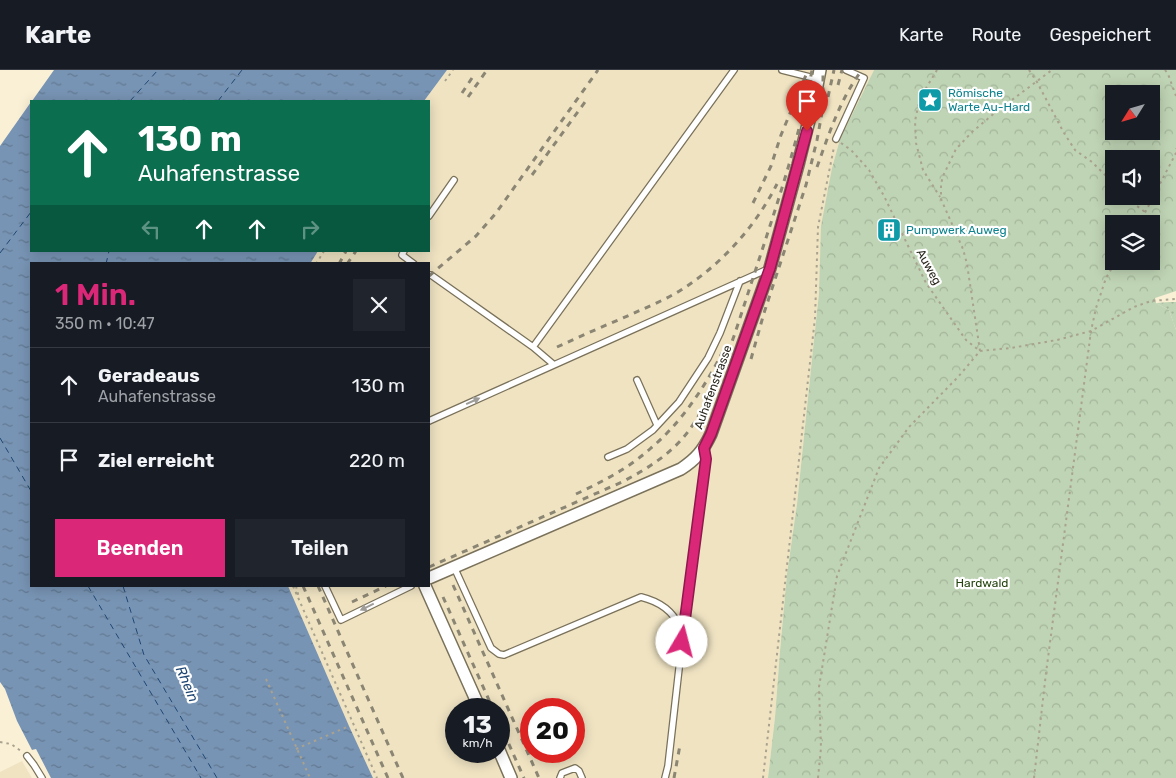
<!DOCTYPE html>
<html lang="de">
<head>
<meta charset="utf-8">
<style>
  :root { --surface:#171b24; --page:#20242c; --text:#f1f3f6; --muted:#9ea1a6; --line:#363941; --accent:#db2777 }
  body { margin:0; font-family:Rubik,sans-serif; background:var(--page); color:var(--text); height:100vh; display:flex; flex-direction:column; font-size:19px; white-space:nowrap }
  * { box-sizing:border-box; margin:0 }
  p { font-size:16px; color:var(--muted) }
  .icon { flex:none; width:28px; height:28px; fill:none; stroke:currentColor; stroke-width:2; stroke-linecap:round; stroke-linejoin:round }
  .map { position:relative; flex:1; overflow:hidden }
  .details { position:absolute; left:30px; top:192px; width:400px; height:325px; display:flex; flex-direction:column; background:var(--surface); border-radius:0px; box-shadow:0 2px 12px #0003 }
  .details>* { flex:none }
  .top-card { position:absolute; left:30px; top:30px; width:400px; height:152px; border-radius:0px; box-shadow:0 2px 12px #0003; background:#0b6e4f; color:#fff; overflow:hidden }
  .needle { width:32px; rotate:233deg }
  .controls { position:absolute; left:1105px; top:15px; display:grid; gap:10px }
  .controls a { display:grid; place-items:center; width:55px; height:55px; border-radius:0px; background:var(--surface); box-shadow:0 2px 12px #0003; font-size:25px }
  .speed { position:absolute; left:445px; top:628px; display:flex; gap:10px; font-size:25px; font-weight:700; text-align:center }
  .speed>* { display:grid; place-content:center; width:65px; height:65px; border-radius:50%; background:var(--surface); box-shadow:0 2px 12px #0003; line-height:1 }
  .speed small { font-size:12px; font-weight:400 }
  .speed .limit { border:8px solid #d22; background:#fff; color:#111 }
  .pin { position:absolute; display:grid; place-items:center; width:42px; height:42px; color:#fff; margin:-51px -21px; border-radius:50% 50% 50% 0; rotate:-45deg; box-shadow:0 0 5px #0007 }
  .pin .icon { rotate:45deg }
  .me { position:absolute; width:55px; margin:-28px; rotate:8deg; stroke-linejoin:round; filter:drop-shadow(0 0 4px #0008) }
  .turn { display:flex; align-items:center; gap:18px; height:105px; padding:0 25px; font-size:22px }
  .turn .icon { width:65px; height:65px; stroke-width:2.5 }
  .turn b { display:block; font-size:35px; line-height:42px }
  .lanes { display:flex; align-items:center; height:48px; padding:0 25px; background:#0003; justify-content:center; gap:25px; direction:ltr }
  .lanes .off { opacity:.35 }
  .round { display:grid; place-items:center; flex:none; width:52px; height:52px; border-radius:0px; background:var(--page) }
  .overview { display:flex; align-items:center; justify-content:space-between; height:85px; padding:0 25px }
  h1 { font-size:30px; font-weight:600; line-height:38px; color:var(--accent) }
  .action { display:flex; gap:10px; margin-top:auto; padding:10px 25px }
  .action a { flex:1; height:58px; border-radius:0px; background:var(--accent); color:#fff; font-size:20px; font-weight:600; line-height:58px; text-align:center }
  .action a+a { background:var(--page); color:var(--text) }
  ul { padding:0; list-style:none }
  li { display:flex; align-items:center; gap:15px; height:75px; padding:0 25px; border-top:1px solid var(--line) }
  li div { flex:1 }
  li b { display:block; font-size:19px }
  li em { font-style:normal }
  header { display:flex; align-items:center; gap:30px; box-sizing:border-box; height:70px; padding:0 25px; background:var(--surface); border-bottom:1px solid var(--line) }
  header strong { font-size:24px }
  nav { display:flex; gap:28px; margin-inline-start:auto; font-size:18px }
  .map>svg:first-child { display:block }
</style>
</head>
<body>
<header>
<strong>Karte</strong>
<nav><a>Karte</a><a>Route</a><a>Gespeichert</a></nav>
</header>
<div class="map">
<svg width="1176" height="708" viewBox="0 0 1176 708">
  <defs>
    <pattern id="green-dots" width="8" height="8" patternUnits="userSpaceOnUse" patternTransform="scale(1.25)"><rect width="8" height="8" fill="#bfd4b4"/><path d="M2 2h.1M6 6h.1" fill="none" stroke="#a4b69a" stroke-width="1.8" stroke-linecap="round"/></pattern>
    <pattern id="forest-crowns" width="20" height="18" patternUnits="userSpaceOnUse" patternTransform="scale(1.25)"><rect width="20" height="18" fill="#bfd4b4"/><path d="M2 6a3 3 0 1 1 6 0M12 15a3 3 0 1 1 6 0" fill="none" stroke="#a4b69a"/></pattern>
    <pattern id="water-ripples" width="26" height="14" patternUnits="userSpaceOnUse" patternTransform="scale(1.25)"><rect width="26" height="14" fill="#7894b4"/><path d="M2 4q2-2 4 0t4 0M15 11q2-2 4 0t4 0" fill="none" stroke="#627992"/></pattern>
  </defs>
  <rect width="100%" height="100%" fill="#faf0d6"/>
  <path fill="#efe3c2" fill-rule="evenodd" d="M447 0H874L840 69 832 98 797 434 787 504 780 581 775 647 768 708H373L349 656 288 516H429V194H310L318 181H429V31H424ZM456 639H499V681H456ZM531 639H574V681H531Z
    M22 691 32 708H0V702Z"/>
  <path fill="url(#green-dots)" d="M1170 232H1176V260L1169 240 1156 233Z"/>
  <path fill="url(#forest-crowns)" fill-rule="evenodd" d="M874 0H1176V221L1155 228 1156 233 1169 240 1176 260V708H768L775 647 780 581 787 504 797 434 812 289 819 223 821 156 832 98 840 69ZM1114 24H1151V61H1114ZM1114 89H1151V126H1114ZM1114 154H1151V191H1114Z"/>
  <path fill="url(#water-ripples)" d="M54 0H447L424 31H32Z
    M31 32V181H318L310 194H31V516H288L349 656 373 708H51L36 679 32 680 17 651 5 619 0 612V76Z"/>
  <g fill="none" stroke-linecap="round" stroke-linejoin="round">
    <path stroke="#1f4773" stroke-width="1" stroke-dasharray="6 5" stroke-linecap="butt" d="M130 31 158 0
      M218 31 242 0
      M0 183 31 142
      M106 194 109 181
      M0 368 31 421
      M88 516 201 708
      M123 516 144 585 217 708"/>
    <defs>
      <path id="lane" d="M782 0 818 9
        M836 69 864 8 846 0
        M429 146 454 110
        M404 181 402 185 414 194
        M429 205H431L533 277 553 294
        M533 277 734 0
        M637 310 657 355
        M429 351 768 199
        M608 387 627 379 653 360 679 332 708 288 720 263 740 211
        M454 497 491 578 499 584 504 585 641 527C657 531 672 539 679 556 681 561 681 567 682 572L668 696 665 708
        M325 516 341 550 411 516
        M683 567 707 389 704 379
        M27 686 34 695 42 708
        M560 708 562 703 575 698 579 701 582 708"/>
      <path id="street" d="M429 508 681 399C696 389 703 381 711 364L770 198 798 95 815 26 820 0
        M425 516 480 639
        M499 680 511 708"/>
    </defs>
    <use href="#lane" stroke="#7a715a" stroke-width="8"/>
    <use href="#street" stroke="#7a715a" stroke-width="14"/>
    <path stroke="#a9a28e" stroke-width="2" stroke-dasharray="2.5 4" stroke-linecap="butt" d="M937 0 920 28 915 51 916 73 923 100 940 127
      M1029 0 1037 12 1064 63 1075 80 1092 92 1114 114
      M1165 0 1168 4 1176 26
      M445 11 453 0
      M841 73 851 80 869 100 884 126 926 213 966 270 980 281
      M1129 126 1137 136 1145 142
      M1139 154 1176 83V78
      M316 194 324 181
      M980 281 967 194 963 179 941 129V114L943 106 956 79 972 62 997 41 1052 0
      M293 516 377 708
      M296 516 299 528
      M266 609 310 708
      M0 672 11 674 21 681
      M296 679 349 656
      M763 708 815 248 818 157 834 77
      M818 708 821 678 819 617 837 506 879 398 909 357 958 307 980 281 1011 278 1057 270 1091 261 1134 237 1151 231 1176 229
      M1034 708 1046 603 1091 261 1096 238 1106 208 1116 191"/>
    <use href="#lane" stroke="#fff" stroke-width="5.5"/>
    <use href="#street" stroke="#fff" stroke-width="11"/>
    <path stroke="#8b8573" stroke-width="3" stroke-dasharray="6 6" stroke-linecap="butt" d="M838 15 842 0
      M462 23 472 8
      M468 27 487 0
      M828 27 834 0
      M817 97C829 64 840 29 862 0
      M532 105 585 32
      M753 133 771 96 781 65 806 5
      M339 194 346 181
      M347 194 356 181
      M429 206 476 166 496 143 598 0
      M557 277C581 266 606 255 630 245 647 237 665 230 681 220 722 194 755 157 777 114
      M751 289 764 243 806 115 817 70 823 37V0
      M576 424C602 412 629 398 651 378 680 354 705 317 722 283
      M429 497 622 412C647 399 673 383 690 359 721 315 736 259 753 208 775 140 799 71 812 0
      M453 515 539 708
      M303 516 388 708
      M318 516 403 708
      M443 527 493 639
      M352 532 386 516
      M499 652 524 708
      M674 708 680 675"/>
  </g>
  <defs><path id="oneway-solid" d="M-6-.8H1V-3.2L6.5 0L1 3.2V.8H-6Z" transform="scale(1.25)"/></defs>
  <g fill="#9f9d99">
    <use href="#oneway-solid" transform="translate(473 331) rotate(-24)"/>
    <use href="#oneway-solid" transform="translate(367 537) rotate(154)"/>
  </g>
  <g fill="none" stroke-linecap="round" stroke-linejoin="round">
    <defs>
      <path id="route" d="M682 572 706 389 704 378 711 364 770 198 807 61"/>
    </defs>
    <use href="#route" stroke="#8e194d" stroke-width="12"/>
    <use href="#route" stroke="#db2777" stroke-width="9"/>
  </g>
  <defs>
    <symbol id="sight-square" viewBox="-11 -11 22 22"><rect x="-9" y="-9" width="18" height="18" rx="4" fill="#0f9aa8" stroke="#fff"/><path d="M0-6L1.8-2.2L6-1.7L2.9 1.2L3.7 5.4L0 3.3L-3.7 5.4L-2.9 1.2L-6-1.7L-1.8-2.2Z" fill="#fff"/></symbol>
    <symbol id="building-square" viewBox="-11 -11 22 22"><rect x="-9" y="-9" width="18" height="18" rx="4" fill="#0f9aa8" stroke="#fff"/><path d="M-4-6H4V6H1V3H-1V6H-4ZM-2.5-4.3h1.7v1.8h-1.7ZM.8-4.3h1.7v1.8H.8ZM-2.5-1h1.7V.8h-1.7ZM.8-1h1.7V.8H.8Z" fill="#fff"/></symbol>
  </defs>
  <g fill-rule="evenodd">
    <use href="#sight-square" x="916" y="16" width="28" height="28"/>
    <use href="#building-square" x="875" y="146" width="28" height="28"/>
  </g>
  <g text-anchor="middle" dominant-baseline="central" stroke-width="4.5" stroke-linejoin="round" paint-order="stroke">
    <g font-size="12" fill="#0d838f" stroke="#fff" text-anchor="start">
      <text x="948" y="23">Römische<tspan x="948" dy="14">Warte Au-Hard</tspan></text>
      <text x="906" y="160">Pumpwerk Auweg</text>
    </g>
    <g font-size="12" fill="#29261c" stroke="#fff">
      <text transform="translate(929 197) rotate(61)">Auweg</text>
      <text transform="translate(713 317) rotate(-70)">Auhafenstrasse</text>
    </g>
    <g font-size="12" fill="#24430e" stroke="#fff">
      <text x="982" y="513">Hardwald</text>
    </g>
    <g font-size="14" font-style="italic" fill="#1f4773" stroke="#fff">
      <text transform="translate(187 614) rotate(67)">Rhein</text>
    </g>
  </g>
</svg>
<div class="controls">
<a><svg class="needle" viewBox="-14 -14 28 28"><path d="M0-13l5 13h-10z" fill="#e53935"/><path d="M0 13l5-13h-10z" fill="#9ea1a6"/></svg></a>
<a><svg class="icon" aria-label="sound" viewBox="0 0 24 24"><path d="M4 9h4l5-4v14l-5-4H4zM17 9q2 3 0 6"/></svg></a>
<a><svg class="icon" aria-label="layers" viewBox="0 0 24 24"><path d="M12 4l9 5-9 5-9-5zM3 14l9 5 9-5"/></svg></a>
</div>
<div class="speed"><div>13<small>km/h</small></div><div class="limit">20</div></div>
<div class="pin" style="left:807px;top:61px;background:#d93025"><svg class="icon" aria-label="arrive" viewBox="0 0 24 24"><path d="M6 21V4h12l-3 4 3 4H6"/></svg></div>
<svg class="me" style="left:682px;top:572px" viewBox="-20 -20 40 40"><circle r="19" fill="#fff"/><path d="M0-13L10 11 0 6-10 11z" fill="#db2777"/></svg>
<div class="top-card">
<div class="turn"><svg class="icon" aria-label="ahead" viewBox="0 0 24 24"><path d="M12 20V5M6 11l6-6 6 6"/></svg><div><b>130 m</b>Auhafenstrasse</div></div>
<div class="lanes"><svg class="icon off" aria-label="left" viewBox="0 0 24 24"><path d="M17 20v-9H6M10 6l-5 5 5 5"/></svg><svg class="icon" aria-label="ahead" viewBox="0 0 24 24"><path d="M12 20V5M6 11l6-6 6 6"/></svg><svg class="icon" aria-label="ahead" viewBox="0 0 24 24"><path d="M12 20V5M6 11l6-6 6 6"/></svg><svg class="icon off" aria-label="right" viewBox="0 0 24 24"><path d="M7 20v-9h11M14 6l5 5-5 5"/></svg></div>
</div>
<section class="details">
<div class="overview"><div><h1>1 Min.</h1><p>350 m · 10:47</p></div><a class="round"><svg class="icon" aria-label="close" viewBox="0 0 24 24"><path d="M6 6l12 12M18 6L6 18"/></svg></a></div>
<ul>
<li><svg class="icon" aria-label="ahead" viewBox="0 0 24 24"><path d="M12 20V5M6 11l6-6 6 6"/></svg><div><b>Geradeaus</b><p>Auhafenstrasse</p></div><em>130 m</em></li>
<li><svg class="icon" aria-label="arrive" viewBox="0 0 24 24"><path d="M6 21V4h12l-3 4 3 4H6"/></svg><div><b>Ziel erreicht</b></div><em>220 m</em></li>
</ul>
<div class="action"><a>Beenden</a><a>Teilen</a></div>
</section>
</div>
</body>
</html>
